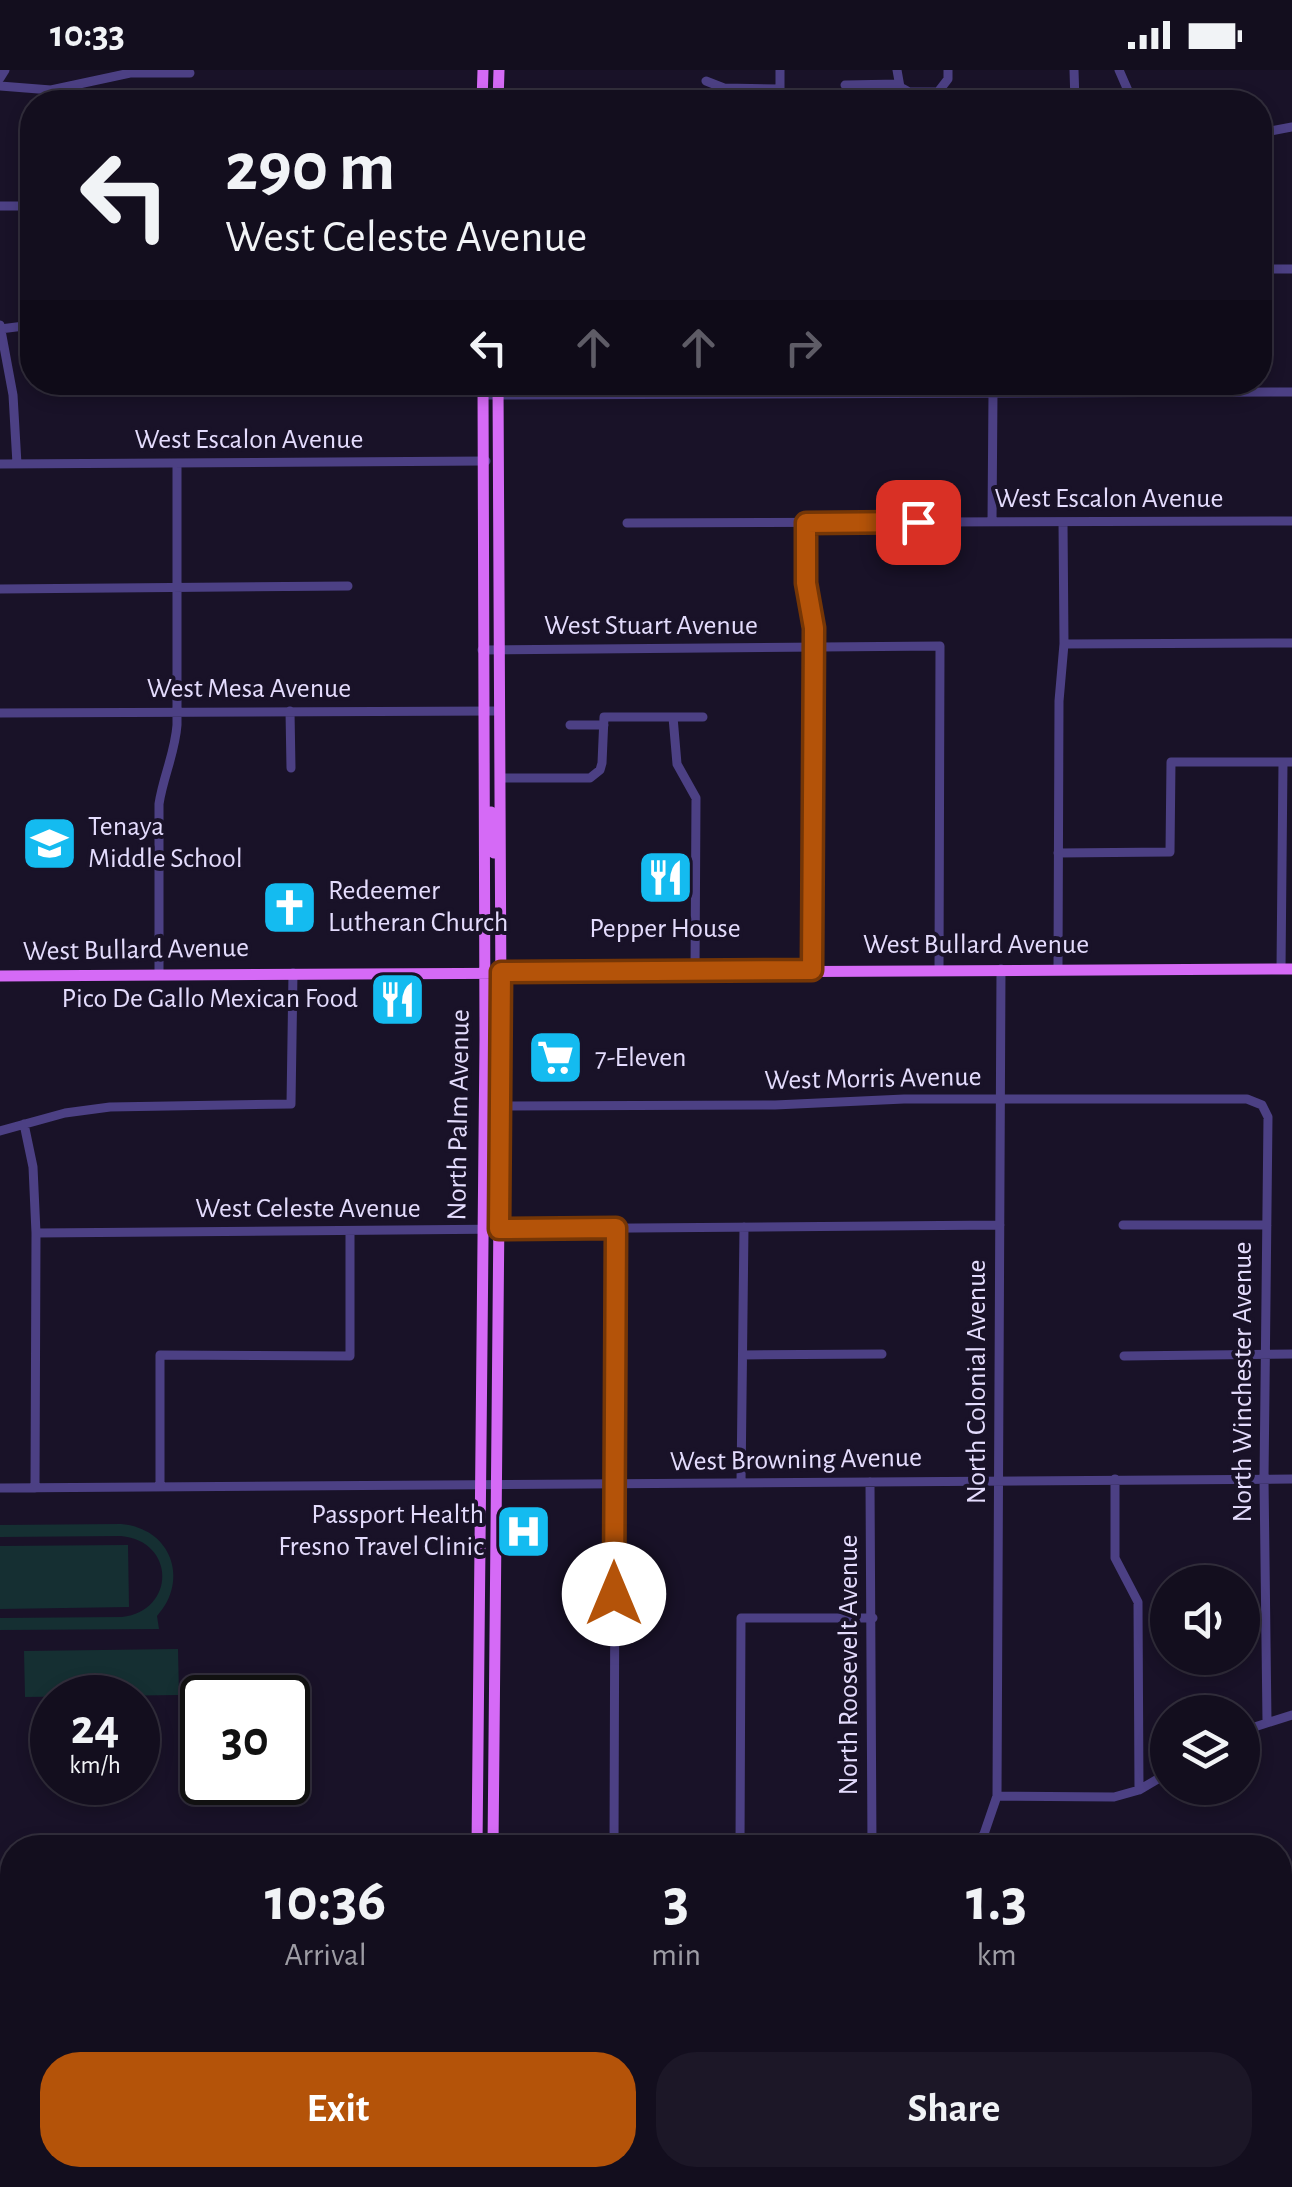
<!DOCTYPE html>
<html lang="en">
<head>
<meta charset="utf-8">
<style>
  :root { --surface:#130e1e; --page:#1c1727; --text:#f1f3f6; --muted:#9d9ca4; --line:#322e3c; --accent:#b45309 }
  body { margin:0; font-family:"Alegreya Sans",sans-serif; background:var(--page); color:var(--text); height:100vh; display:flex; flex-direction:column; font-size:38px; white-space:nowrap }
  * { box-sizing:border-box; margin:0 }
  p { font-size:32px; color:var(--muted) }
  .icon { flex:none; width:55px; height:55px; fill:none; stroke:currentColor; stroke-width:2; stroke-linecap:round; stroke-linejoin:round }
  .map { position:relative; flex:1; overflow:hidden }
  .sheet { position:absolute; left:0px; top:1765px; width:1292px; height:352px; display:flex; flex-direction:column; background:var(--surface); border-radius:40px 40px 0 0; box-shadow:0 5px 15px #0003,0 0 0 2px var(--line) }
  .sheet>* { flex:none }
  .guide { position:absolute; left:20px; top:20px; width:1252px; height:305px; border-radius:40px; box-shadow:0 5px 15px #0003,0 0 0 2px var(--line); background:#130e1e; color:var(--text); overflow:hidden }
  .buttons { position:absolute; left:1150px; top:1495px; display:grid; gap:20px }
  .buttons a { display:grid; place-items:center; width:110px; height:110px; border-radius:50%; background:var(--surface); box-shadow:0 5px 15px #0003,0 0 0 2px var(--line); font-size:50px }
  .speed { position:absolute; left:30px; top:1605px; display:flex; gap:20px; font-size:50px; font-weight:700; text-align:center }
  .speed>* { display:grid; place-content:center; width:130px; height:130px; border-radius:50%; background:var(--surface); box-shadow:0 5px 15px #0003,0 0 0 2px var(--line); line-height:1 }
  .speed small { font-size:25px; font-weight:400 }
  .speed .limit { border:5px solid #111; border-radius:15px; background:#fff; color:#111 }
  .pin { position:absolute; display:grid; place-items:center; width:85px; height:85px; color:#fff; margin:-42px; border-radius:20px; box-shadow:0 5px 15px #0006 }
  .me { position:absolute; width:110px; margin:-55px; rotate:0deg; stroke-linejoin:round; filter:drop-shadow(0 0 8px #0008) }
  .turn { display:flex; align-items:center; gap:35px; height:210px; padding:0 40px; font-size:45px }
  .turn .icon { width:130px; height:130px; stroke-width:2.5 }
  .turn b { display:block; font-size:70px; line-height:85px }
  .lanes { display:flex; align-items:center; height:95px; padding:0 40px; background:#0003; justify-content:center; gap:50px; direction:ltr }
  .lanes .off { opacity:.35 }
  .eta { display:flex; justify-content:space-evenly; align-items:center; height:170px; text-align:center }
  .eta b { font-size:60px; font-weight:700; line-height:70px }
  .button { display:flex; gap:20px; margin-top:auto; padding:20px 40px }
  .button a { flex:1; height:115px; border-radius:40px; background:var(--accent); color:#fff; font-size:40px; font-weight:700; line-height:115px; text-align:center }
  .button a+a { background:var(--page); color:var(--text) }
  .status { display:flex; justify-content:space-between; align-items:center; height:70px; padding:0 50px; background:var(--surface); direction:ltr }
  .status svg { height:28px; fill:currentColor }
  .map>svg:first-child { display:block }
</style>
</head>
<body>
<div class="status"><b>10:33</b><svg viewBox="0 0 49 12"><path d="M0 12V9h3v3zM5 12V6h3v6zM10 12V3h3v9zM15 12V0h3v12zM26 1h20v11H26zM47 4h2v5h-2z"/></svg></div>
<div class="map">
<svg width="1292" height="2117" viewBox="0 0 1292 2117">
  <rect width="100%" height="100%" fill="#191228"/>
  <path fill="#152f32" d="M121 1454C171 1458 190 1510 157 1546L159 1559 0 1560V1548L122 1547C176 1541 176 1471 121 1466L0 1467V1455Z
    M128 1475 129 1537 0 1539V1476Z
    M178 1579 179 1625 25 1627 24 1581Z"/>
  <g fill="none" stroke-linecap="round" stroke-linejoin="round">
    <path stroke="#4c4084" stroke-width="9" d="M897 0 900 17 909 22H938L948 9V0
      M1074 0 1075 32
      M1119 0 1133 32
      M0 8 5 0
      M706 11 724 18 780 19V0
      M845 15 899 14
      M0 16 51 20 130 3H190
      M498 32H584
      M1260 63 1292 57
      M0 136H32
      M1260 199H1292
      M0 255 13 325 17 394
      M0 259 32 255
      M483 325 1292 322
      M0 394 486 391
      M992 452 993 323
      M627 453 1292 451
      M806 453V513L814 558 812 900
      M0 519 348 516
      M1064 574 1292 573
      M482 580 940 576 939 900
      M290 641 291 698
      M0 643 498 641
      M673 647H703
      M570 655H604
      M500 708H590L600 700 602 693 604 647H673L677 694 696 728 695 901
      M1058 783 1170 782 1171 692H1292
      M1058 899 1059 631 1064 574 1063 452
      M1281 899 1283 692
      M159 905V734C163 707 175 683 177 655V393
      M498 1036 775 1035 904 1029H1247L1262 1035 1268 1047 1264 1409 1267 1651
      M24 1054 33 1097 36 1163 35 1418
      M0 1061 65 1043 110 1037 291 1034 293 903
      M1123 1155H1267
      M36 1163 1000 1155
      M743 1285 882 1284
      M1124 1286 1292 1284
      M1115 1409V1488L1138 1532 1139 1720
      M870 1412 872 1778
      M741 1413 744 1157
      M160 1416V1285L350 1286V1161
      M0 1418 1292 1409
      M1242 1661 1292 1645
      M997 1726 1114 1727 1139 1720 1168 1703
      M614 1778 616 1158
      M740 1778 741 1548H873
      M973 1778 984 1764 997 1726 1001 899
      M1280 1920H1292
      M0 1929H12
      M0 2060H12
      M1280 2071 1292 2070
      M1182 2105 1183 2117
      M462 2117V2105
      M504 2117V2105
      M852 2117 859 2105
      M992 2117 998 2105"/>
    <path stroke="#d56af6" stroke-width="11" d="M482 32 483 0
      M498 32 499 0
      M491 742 494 783
      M0 906 1292 899
      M477 1778 485 969 483 312
      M493 1778 501 931 498 312
      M475 2105V2117
      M490 2105V2117"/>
  </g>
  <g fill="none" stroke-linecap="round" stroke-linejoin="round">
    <defs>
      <path id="route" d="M614 1524 616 1158 499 1159 501 902 812 900 814 558 806 513V453L918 452"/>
    </defs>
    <use href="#route" stroke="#753606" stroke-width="25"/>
    <use href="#route" stroke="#b45309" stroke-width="18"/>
  </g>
  <defs>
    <symbol id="school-square" viewBox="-11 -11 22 22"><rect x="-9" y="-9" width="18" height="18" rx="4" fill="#14bbf0" stroke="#191228"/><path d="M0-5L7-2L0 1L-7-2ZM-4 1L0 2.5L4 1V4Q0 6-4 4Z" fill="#fff"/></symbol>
    <symbol id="restaurant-square" viewBox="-11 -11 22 22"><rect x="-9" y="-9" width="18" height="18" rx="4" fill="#14bbf0" stroke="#191228"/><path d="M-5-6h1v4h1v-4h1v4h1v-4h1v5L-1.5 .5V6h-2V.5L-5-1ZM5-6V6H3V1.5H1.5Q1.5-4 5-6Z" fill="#fff"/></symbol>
    <symbol id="church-square" viewBox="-11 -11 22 22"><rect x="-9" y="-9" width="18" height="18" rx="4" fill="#14bbf0" stroke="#191228"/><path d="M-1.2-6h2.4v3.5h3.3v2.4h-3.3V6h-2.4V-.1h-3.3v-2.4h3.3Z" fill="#fff"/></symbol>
    <symbol id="supermarket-square" viewBox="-11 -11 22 22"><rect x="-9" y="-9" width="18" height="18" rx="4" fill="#14bbf0" stroke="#191228"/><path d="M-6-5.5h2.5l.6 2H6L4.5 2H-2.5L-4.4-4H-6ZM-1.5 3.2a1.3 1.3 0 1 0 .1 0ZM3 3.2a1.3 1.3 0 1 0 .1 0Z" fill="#fff"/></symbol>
    <symbol id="hospital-square" viewBox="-11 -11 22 22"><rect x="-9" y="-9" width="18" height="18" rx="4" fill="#14bbf0" stroke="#191228"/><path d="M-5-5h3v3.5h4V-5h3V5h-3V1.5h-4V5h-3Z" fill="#fff"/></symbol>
  </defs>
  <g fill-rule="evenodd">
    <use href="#school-square" x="18" y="742" width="63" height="63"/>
    <use href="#restaurant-square" x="634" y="776" width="63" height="63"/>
    <use href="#church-square" x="258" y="806" width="63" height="63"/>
    <use href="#restaurant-square" x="366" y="898" width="63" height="63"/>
    <use href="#supermarket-square" x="524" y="956" width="63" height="63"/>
    <use href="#hospital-square" x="492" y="1430" width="63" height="63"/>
  </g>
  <g text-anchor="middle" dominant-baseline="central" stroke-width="8" stroke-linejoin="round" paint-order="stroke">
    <g font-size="28" fill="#e4dcfd" stroke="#191228">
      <text x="249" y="370">West Escalon Avenue</text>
      <text x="1109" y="429">West Escalon Avenue</text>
      <text x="651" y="556">West Stuart Avenue</text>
      <text x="249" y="619">West Mesa Avenue</text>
      <text x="976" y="875">West Bullard Avenue</text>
      <text transform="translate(136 880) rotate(-1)">West Bullard Avenue</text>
      <text transform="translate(873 1009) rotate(-1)">West Morris Avenue</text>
      <text transform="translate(459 1045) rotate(-89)">North Palm Avenue</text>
      <text x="308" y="1139">West Celeste Avenue</text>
      <text transform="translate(977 1312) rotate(-90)">North Colonial Avenue</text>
      <text transform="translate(1243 1312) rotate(-90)">North Winchester Avenue</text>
      <text transform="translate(796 1390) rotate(-1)">West Browning Avenue</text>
      <text transform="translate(849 1595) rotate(-90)">North Roosevelt Avenue</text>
    </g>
    <g font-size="28" fill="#e4dcfd" stroke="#191228" text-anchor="start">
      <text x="88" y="757">Tenaya<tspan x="88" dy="32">Middle School</tspan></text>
      <text x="328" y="821">Redeemer<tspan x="328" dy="32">Lutheran Church</tspan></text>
      <text x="665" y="859" text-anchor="middle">Pepper House</text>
      <text x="358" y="929" text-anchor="end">Pico De Gallo Mexican Food</text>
      <text x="595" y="988">7-Eleven</text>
      <text x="484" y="1445" text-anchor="end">Passport Health<tspan x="484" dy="32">Fresno Travel Clinic</tspan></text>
    </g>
  </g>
</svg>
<div class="buttons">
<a><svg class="icon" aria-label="sound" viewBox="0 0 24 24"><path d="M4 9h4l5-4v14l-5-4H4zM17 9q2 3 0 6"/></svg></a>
<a><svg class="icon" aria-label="layers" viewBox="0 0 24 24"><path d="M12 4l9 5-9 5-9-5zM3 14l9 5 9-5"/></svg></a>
</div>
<div class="speed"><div>24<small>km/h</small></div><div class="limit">30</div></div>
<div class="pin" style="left:918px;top:452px;background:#d93025"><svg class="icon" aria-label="arrive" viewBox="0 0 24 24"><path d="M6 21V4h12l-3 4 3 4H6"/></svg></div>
<svg class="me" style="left:614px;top:1524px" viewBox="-20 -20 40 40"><circle r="19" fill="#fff"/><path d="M0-13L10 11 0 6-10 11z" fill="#b45309"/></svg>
<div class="guide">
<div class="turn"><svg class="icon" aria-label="left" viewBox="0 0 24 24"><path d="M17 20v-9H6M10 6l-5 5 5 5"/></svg><div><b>290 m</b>West Celeste Avenue</div></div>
<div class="lanes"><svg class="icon" aria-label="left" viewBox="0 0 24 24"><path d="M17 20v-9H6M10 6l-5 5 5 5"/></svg><svg class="icon off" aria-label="ahead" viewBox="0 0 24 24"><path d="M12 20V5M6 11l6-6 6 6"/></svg><svg class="icon off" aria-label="ahead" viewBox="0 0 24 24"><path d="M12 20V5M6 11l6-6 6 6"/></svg><svg class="icon off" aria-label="right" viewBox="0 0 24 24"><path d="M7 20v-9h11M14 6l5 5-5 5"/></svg></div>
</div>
<section class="sheet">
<div class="eta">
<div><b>10:36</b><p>Arrival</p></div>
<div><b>3</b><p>min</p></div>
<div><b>1.3</b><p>km</p></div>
</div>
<div class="button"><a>Exit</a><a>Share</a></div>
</section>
</div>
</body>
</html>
